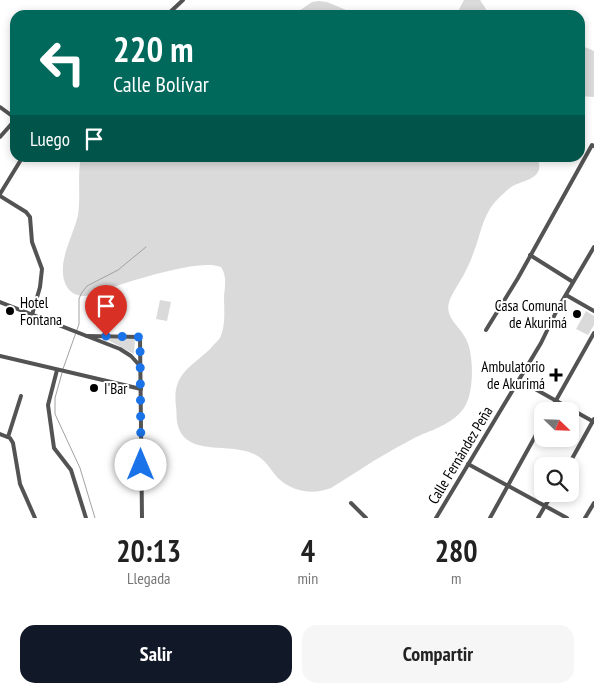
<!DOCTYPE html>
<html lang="es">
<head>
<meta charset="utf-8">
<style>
	:root { --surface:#fff; --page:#f6f6f6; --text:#222; --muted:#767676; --accent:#111827 }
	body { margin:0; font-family:"PT Sans Narrow",sans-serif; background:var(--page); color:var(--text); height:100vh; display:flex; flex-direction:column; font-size:19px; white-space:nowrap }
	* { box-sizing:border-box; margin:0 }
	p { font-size:16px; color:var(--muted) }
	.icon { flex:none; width:28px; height:28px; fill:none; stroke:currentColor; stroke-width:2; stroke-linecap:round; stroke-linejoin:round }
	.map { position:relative; height:518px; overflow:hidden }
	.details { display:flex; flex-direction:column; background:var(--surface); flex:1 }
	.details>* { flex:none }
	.guide { position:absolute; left:10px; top:10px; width:575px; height:152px; border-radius:15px; box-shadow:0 2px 8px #0003; background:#00695c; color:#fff; overflow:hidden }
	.needle { width:32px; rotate:113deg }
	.tools { position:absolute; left:534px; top:402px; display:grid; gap:10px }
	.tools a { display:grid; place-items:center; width:45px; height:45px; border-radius:10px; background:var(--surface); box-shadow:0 2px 8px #0003; font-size:25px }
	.pin { position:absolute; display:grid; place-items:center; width:42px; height:42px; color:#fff; margin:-51px -21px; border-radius:50% 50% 50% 0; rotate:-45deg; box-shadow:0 0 5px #0007 }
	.pin .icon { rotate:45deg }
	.me { position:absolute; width:55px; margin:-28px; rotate:0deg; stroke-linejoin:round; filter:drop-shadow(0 0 4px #0008) }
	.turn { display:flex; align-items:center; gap:18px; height:105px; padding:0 20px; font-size:22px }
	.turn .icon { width:65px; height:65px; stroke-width:2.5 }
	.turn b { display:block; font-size:35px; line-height:42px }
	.then { display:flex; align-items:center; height:48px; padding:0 20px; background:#0003; gap:10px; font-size:19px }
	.eta { display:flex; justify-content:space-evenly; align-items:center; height:85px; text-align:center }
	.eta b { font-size:30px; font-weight:600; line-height:35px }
	.button { display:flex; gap:10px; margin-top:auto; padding:10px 20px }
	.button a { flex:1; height:58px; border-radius:15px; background:var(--accent); color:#fff; font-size:20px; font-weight:600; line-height:58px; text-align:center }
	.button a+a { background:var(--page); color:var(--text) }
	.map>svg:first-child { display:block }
	.green { fill:#dadada }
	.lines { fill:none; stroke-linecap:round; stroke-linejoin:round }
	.stream { stroke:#a1a1a1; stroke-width:1 }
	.minor { stroke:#535353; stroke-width:4 }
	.route { stroke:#1a73e8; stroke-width:9; stroke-dasharray:0 16.2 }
	.poi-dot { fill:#000; stroke:#fff; stroke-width:2 }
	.labels { text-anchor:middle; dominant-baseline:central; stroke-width:4; stroke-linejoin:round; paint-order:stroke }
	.poi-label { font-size:15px; fill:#000; stroke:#fff; text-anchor:start }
	.street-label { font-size:15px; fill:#000; stroke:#fff }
</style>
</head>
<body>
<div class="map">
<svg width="594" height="518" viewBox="0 0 594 518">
	<rect width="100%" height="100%" fill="#fff"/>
	<g class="green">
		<polygon points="464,0 480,0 486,9 486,15 456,15"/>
		<polygon points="319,1 327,2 358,15 293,15 312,2"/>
		<polygon points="580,45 594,51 594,97 580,96"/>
		<path d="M81,158H537C547,179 522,180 511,187C506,191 500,197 495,202C482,217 480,237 473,254C468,269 460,281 452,295C440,317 460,324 467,341C474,357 474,394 464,408C454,422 438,428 423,434C411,439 400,446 389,452C369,463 351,476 331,488C313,495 292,492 278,478C273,473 269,466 264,461C241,437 188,461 178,426C176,420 177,413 176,407C172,374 189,369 210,349C213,345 217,342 220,338C226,325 224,310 224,296C225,287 227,275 221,267C201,258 132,281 109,288C101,291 93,296 84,296C71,296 64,286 63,274C61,255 74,233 78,215C81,196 77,176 81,158Z"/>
		<polygon points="160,300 171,302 167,321 156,319"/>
		<polygon points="586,311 594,316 594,325 588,335 576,329"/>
		<polygon points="106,339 135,339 134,354"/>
	</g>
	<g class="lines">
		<g class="stream">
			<polyline points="63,369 79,324 79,299 81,294 87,286 118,270 146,247"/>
			<polyline points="62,373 55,398 55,414 80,468 95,518"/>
		</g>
		<g class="minor">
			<polyline points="167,15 183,0"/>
			<polyline points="0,107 15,118"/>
			<polyline points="0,137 15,120"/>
			<polyline points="0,194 22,158"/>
			<polyline points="0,196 26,212 30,217 32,242 42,269 40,287 32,315"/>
			<polyline points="530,255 573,282"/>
			<polyline points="566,295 594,311"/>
			<polyline points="0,302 120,349 131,356 141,367"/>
			<polyline points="486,330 518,278 592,145 594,146"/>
			<polyline points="87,336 140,337 142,518"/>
			<polyline points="0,356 141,389"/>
			<polyline points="57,370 48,405 54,448 71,470 86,518"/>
			<polyline points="519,380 594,422"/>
			<polyline points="550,411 594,333"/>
			<polyline points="0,434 10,438 13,443 20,484 35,518"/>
			<polyline points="8,437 21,396"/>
			<polyline points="468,464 567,518"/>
			<polyline points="568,466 594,419"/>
			<polyline points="351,503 366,518"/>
			<polyline points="436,518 541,343 558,308 594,247"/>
			<polyline points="490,518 542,424"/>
			<polyline points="538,518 552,494"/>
			<polyline points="585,518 594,503"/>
		</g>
	</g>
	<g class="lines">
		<polyline class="route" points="106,336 140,337 141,465"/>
	</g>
	<g class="poi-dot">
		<circle cx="10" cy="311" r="5"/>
		<circle cx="577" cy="314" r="5"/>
		<path d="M553.5 367.5h5v5h5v5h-5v5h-5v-5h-5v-5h5z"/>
		<circle cx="94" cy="388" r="5"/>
	</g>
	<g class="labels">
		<g class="poi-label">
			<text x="20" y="302">Hotel<tspan x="20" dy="17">Fontana</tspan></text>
			<text x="567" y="305" text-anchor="end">Casa Comunal<tspan x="567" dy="17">de Akurimá</tspan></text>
			<text x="545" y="366" text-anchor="end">Ambulatorio<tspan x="545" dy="17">de Akurimá</tspan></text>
			<text x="104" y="388">I'Bar</text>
		</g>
		<g class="street-label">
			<text transform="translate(460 455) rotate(-59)">Calle Fernández Peña</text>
		</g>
	</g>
</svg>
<div class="tools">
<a><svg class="needle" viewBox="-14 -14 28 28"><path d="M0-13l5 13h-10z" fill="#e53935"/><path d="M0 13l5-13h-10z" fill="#767676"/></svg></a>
<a><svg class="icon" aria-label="search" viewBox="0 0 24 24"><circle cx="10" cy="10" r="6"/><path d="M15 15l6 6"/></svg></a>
</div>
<div class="pin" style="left:106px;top:336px;background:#d93025"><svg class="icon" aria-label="arrive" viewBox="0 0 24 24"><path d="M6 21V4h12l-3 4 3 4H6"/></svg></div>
<svg class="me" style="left:141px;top:465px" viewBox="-20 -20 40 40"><circle r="19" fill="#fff"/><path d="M0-13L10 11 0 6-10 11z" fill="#1a73e8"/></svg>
<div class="guide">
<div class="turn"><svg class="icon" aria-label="left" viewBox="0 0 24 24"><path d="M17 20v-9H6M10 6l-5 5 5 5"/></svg><div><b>220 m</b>Calle Bolívar</div></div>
<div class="then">Luego<svg class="icon" aria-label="arrive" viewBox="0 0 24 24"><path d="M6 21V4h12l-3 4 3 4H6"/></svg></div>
</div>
</div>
<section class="details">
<div class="eta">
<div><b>20:13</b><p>Llegada</p></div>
<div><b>4</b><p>min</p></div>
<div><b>280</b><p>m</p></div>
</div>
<div class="button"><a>Salir</a><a>Compartir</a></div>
</section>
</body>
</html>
